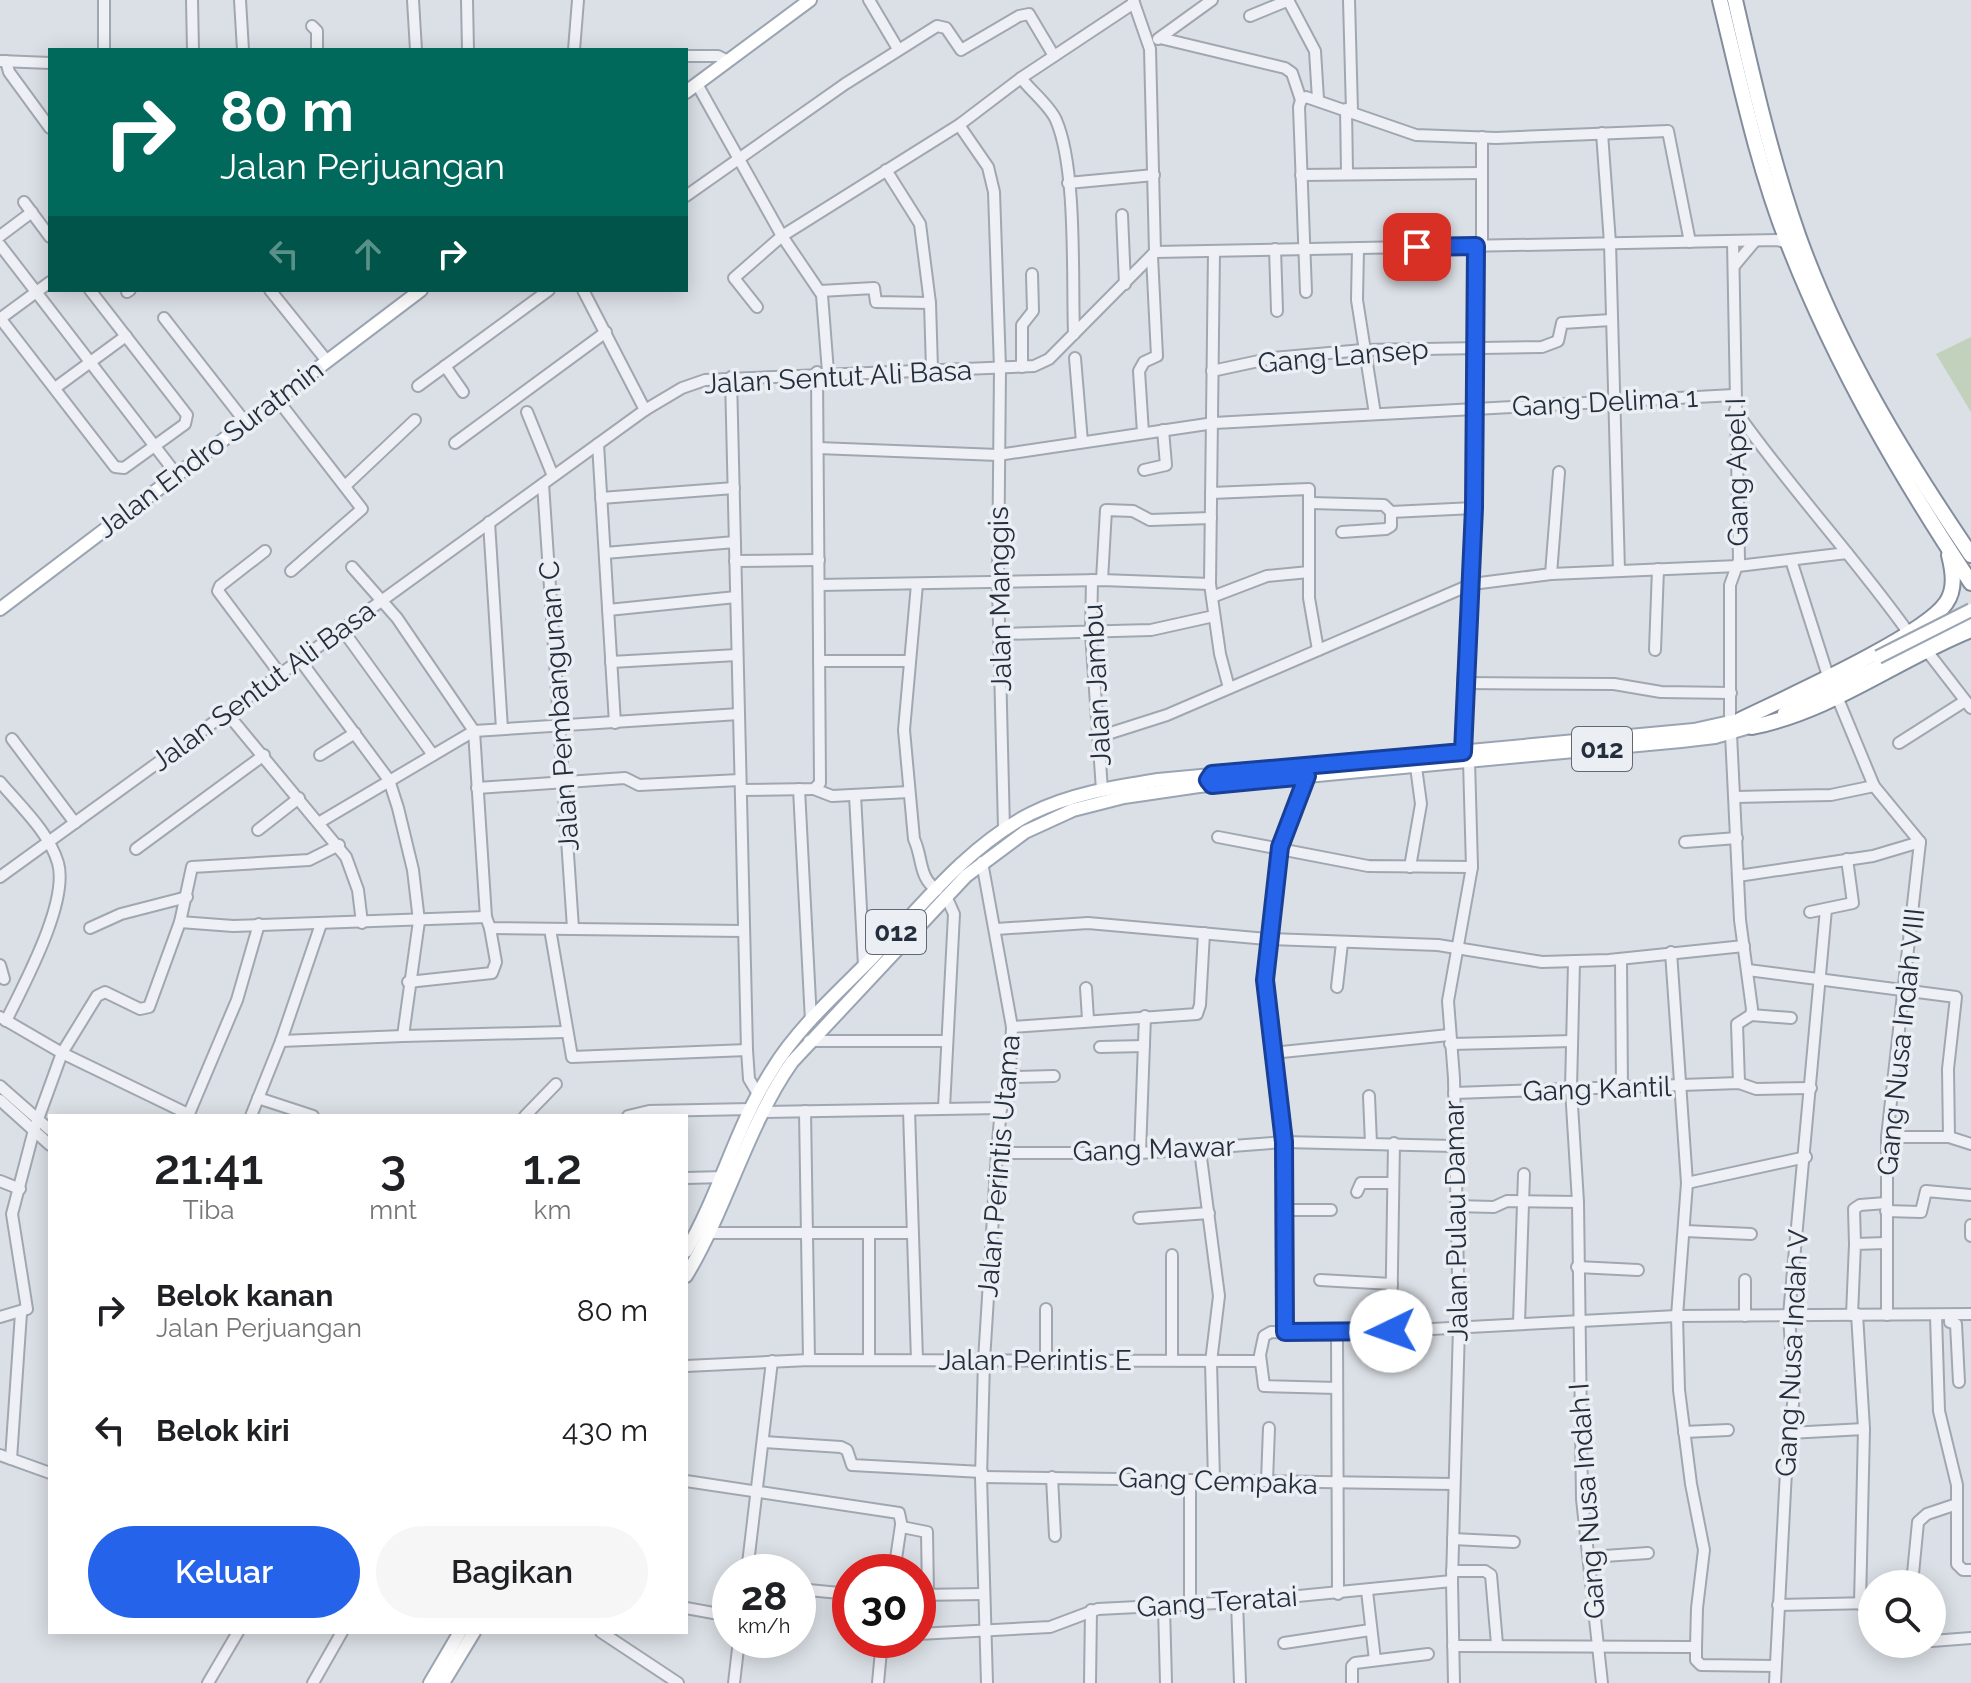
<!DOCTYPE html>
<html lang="id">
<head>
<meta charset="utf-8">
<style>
	:root { --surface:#fff; --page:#f6f6f6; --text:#202124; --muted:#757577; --accent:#2563eb }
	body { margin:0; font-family:Raleway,sans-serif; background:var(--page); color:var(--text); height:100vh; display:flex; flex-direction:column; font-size:30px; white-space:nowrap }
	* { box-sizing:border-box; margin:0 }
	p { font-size:26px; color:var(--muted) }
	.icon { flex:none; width:44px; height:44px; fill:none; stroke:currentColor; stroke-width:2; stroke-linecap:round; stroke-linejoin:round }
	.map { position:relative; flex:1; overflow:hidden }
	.details { position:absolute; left:48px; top:1114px; width:640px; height:520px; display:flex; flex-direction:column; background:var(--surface); border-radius:0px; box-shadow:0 4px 20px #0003 }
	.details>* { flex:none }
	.banner { position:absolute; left:48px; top:48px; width:640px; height:244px; border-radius:0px; box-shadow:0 4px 20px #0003; background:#00695c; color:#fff; overflow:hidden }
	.tools { position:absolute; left:1858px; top:1570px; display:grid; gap:16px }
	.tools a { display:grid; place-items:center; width:88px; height:88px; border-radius:50%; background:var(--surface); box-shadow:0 4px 20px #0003; font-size:40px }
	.speed { position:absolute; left:712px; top:1554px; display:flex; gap:16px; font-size:40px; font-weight:700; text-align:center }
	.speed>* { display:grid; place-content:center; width:104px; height:104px; border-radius:50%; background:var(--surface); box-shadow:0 4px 20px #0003; line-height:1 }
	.speed small { font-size:20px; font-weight:400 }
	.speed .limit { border:12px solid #d22; background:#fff; color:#111 }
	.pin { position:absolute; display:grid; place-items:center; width:68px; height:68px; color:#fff; margin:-34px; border-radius:16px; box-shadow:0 4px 12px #0006 }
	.me { position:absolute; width:88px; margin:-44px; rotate:267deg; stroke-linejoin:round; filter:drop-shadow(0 0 6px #0008) }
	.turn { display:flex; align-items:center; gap:28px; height:168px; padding:0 40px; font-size:36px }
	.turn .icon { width:104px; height:104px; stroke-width:2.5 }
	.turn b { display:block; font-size:56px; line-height:68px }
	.lanes { display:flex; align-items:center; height:76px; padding:0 40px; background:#0003; justify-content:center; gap:40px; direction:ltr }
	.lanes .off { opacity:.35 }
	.eta { display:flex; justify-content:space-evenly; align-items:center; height:136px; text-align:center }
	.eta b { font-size:48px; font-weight:600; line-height:56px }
	.button { display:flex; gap:16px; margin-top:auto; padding:16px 40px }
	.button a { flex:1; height:92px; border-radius:48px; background:var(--accent); color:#fff; font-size:32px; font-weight:600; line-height:92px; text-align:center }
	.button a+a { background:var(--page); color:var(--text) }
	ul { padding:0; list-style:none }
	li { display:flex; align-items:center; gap:24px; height:120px; padding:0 40px }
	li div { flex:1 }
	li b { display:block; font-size:30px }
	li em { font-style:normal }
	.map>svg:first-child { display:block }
	.green { fill:#c1d1bc }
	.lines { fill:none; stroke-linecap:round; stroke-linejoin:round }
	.minor-casing { stroke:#a1a7b0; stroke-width:14 }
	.major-casing { stroke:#9ba4b2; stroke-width:16 }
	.highway-casing { stroke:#838d9d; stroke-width:18 }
	.minor { stroke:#eef0f5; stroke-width:10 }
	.major { stroke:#fff; stroke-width:12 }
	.highway { stroke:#fff; stroke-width:14 }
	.major-bridge-casing { stroke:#9ba4b2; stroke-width:16; stroke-linecap:butt }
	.major-bridge { stroke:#fff; stroke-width:12 }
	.route-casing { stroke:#184099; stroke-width:20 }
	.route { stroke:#2563eb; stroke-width:14 }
	.labels { text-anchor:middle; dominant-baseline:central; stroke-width:7; stroke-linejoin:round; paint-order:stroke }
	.shield { fill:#ebeff4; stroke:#606874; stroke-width:2 }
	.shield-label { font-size:26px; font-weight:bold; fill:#252e3d }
	.street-label { font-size:28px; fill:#252e3d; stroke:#ebeff4 }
</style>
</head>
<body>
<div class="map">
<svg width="1971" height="1683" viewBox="0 0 1971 1683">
	<rect width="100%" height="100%" fill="#dbe0e6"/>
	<polygon class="green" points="1971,337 1971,412 1936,354"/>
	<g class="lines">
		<defs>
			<g id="minor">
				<polyline points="104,0 104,50"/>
				<polyline points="192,0 193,50"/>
				<polyline points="240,0 243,50"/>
				<polyline points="413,0 416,50"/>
				<polyline points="467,0 468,50"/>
				<polyline points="869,0 898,49"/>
				<polyline points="1133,0 1150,49 1155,252"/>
				<polyline points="1288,0 1315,51 1318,99"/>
				<polyline points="1349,0 1352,111"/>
				<polyline points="1250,16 1289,0"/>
				<polyline points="312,26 317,31 317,50"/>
				<polyline points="1160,38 1285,68 1292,73 1301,100"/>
				<polyline points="1158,39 1212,0"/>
				<polyline points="574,50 578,0"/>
				<polyline points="686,56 718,56 728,61"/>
				<polyline points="0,61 50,63"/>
				<polyline points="6,61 9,72 50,128"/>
				<path d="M1021,78C1031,91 1050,106 1056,120C1077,168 1072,278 1074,334"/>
				<polyline points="697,84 782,236 822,295 828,372"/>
				<polyline points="1346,109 1347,172"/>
				<polyline points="959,125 988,167 994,192 1000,368 998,584 1004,829"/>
				<polyline points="1602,133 1610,243 1619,571"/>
				<polyline points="886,170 920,224 930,303 932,369"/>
				<polyline points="1301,175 1482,173"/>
				<polyline points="1068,183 1154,175"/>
				<polyline points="686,196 845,84 937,26 946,28 961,50 1019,16 1029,14 1054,56"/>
				<polyline points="24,202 50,237"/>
				<polyline points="1122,215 1125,284"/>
				<polyline points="0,236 32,212"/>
				<polyline points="0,245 177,475"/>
				<polyline points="1482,246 1482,137"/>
				<polyline points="1358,248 1357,300 1375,414"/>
				<polyline points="1275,249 1277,311"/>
				<polyline points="1214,251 1210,584 1220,654 1229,688"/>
				<polyline points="1734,266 1755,241"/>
				<polyline points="270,290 327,361"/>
				<polyline points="583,290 645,410"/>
				<polyline points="820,291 874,288 876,302 930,303"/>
				<polyline points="127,292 130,290"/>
				<polyline points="1306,292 1299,107 1301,100 1306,97 1416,135 1496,138 1668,131 1690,242"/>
				<polyline points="757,307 734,278 782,236 959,125 1021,78 1134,3"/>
				<polyline points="0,318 115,467 124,468 185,424 187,415 90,290"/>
				<polyline points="1,318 50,282"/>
				<polyline points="164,318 246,423"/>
				<polyline points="1075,358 1082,442"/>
				<polyline points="445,366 463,392"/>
				<polyline points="1022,367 1022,325 1033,311 1032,274"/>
				<polyline points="1212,371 1273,358 1363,350 1542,347 1558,341 1562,323 1611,320"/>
				<polyline points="731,377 747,1050 749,1079 758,1094"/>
				<polyline points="418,386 549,290"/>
				<polyline points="55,388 126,336"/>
				<polyline points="277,399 362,509 291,571"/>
				<path d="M1735,410C1789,487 1853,555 1908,632"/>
				<polyline points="527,412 553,476"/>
				<polyline points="1143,433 1139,371 1144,362 1157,356 1152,256"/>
				<polyline points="455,443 606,332"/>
				<polyline points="598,444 615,723"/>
				<polyline points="818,448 998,455 1214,423 1734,395"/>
				<polyline points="1144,470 1166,465 1163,430"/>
				<polyline points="543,484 573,928"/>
				<polyline points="345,486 415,420"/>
				<polyline points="1211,493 1309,489 1309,598 1318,650"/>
				<polyline points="601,498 734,488"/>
				<polyline points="1311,503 1384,505 1391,512 1391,526 1386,529 1342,532"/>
				<polyline points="1391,512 1474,508"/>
				<polyline points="489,522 502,729"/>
				<polyline points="265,551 220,586 218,591 280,674"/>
				<polyline points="605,553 735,542"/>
				<polyline points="1791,560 1828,676"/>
				<polyline points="735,561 819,560"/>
				<polyline points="352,567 397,618 474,731 486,917"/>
				<polyline points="1551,574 1559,472"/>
				<polyline points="1092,580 1091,633 1102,790"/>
				<polyline points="1102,580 1106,510 1133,511 1150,520 1211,518"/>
				<path d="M917,584L904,730L914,839C923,858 918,877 937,890"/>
				<polyline points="819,585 1102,580 1210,584"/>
				<polyline points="1212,597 1267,576 1309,572"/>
				<polyline points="608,610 736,597"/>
				<polyline points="342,629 433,755"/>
				<polyline points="1002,634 1151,630 1214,616"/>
				<polyline points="1655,650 1658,569"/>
				<polyline points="1927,651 1971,708"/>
				<polyline points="300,660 389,780 398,808 413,870 419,921 403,1036 565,1032"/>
				<polyline points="819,661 908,661"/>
				<polyline points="611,662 737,655"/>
				<polyline points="1463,683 1614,684 1661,692 1731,693"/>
				<polyline points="1838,699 1874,786 1920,842"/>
				<polyline points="226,712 346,857 358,890 362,923"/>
				<polyline points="1730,723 1730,585 1739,560 1733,241"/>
				<polyline points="1731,734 1740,920 1752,1009 1751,1015 1737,1024 1739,1083"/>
				<polyline points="1098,737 1167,715 1472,584 1551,574 1738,566 1847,553"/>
				<polyline points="12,739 75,823"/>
				<polyline points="1899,743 1965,701"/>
				<polyline points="1463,752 1463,683 1472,584 1476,246"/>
				<polyline points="320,755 355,733"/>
				<path d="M0,782C20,806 49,832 58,863C69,902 24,984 6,1021"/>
				<polyline points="477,788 625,778 639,785 740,780"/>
				<polyline points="799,789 811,1021"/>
				<polyline points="814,789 832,796 909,792"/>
				<polyline points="741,790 814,789 820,783 817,372"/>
				<polyline points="855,795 864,966"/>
				<polyline points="1736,797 1831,795 1874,786"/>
				<polyline points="320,822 474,731 739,714"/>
				<polyline points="258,830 299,798"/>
				<polyline points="1218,837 1368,866 1472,867"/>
				<polyline points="1685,842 1737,838"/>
				<polyline points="136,849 264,755"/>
				<polyline points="982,862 1012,1027 1009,1097 1001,1108 997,1153 984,1361 981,1477 987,1683"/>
				<polyline points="1410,867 1421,804 1416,767"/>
				<polyline points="1738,876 1873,856 1920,842"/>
				<polyline points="0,877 645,410 682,388 705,380 1034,366 1049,359 1155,252 1777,240 1788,243"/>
				<polyline points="1810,912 1853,903 1847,859"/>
				<polyline points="180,922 233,926 486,917 490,928 744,931"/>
				<polyline points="90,928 121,914 187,897"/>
				<polyline points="550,929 572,1057 747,1050"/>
				<polyline points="996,929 1088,923 1267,939 1438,945 1542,962 1609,960 1744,946"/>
				<polyline points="1671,952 1687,1183 1677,1316 1679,1390 1691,1484 1704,1550 1697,1608 1696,1647"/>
				<polyline points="1621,959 1622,1089"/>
				<polyline points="1574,962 1571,1089 1578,1202 1582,1499 1602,1683"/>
				<polyline points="0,965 4,979"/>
				<polyline points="1748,970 1956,997 1948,1069 1949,1137"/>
				<polyline points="408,982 492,973 496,962 490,928"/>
				<polyline points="1337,987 1342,943"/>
				<polyline points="1086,988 1088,1019"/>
				<polyline points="1751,1015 1791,1018"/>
				<polyline points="0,1017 62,1053 188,1114"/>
				<polyline points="1012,1027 1197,1014 1200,1005 1204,933"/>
				<polyline points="281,1041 403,1036"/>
				<polyline points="809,1041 946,1041"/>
				<polyline points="1450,1044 1572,1041"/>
				<polyline points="1100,1047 1144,1046"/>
				<polyline points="1272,1053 1449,1035"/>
				<polyline points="1011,1077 1054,1076"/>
				<polyline points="0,1086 50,1130"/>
				<polyline points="1454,1093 1739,1083 1756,1089 1811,1088"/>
				<polyline points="1369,1096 1371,1144"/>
				<polyline points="258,1098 313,1116"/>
				<polyline points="0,1100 50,1145"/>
				<polyline points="944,1108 954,914 946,896"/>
				<polyline points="909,1110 917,1360"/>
				<polyline points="805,1111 809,1360"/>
				<polyline points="764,1112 1001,1108"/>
				<polyline points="188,1116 237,1000 259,924"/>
				<polyline points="251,1116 281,1041 321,924"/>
				<polyline points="525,1116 556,1084"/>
				<polyline points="628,1116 649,1111 751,1109"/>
				<polyline points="1887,1137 1949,1137 1971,1144"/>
				<polyline points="1200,1150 1219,1296 1211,1362 1214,1480"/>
				<polyline points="997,1153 1140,1153 1284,1142 1454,1146"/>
				<polyline points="1140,1153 1145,1016"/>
				<polyline points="686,1178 724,1177"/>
				<polyline points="0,1181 20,1189"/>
				<polyline points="1687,1183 1806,1157"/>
				<polyline points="1357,1192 1361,1183 1393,1183"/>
				<polyline points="1455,1206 1494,1207 1507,1201 1578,1202"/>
				<polyline points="1285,1210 1331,1210"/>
				<polyline points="1886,1211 1921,1212 1926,1191 1971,1195"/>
				<polyline points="1139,1218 1209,1213"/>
				<polyline points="1971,1225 1971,1236"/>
				<polyline points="1685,1231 1751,1234"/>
				<polyline points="711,1233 912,1233"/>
				<polyline points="869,1234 869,1360"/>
				<polyline points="1855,1244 1854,1209 1860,1205 1886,1203"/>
				<polyline points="1172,1255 1172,1360"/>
				<polyline points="1577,1267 1638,1270"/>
				<polyline points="1320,1280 1392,1284"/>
				<polyline points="1857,1314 1864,1429 1860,1604"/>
				<polyline points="1852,1315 1855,1244 1886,1243"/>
				<polyline points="1887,1315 1887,1137 1920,842"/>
				<polyline points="1950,1315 1950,1322 1956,1324 1959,1382"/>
				<polyline points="1745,1316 1745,1280"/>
				<polyline points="1936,1316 1939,1411 1957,1485 1957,1564 1963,1570 1971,1570"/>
				<polyline points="0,1317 27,1309 12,1214 34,1130 62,1053 97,996 105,992 140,1009 149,1007 180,922 192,867 309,860 339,845"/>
				<polyline points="1519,1323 1524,1174"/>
				<polyline points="1391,1331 1394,1143"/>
				<polyline points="1285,1332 1284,1142 1265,980 1280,847 1307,776"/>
				<polyline points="1337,1334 1338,1594"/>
				<polyline points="1046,1361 1046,1309"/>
				<polyline points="686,1366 809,1360 1260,1361"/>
				<polyline points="1337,1388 1264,1386 1260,1355 1264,1336 1271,1332 1337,1334 1677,1316 1971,1314"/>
				<polyline points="1684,1432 1728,1430"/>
				<polyline points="1789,1433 1864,1429"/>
				<polyline points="764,1442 841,1447 847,1450 852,1465 982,1472"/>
				<polyline points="0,1455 50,1473"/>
				<polyline points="11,1459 21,1313"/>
				<polyline points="981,1477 1454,1484"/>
				<polyline points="1052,1477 1055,1536"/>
				<polyline points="1190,1480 1190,1604"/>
				<polyline points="686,1481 899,1513 902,1527 927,1532 928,1595"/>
				<polyline points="1267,1481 1269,1428"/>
				<polyline points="1453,1539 1514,1542"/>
				<polyline points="1590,1557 1648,1553"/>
				<polyline points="1452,1571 1485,1571 1491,1575 1497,1644"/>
				<polyline points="747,1572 772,1361"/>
				<polyline points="894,1572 901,1525"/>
				<polyline points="1912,1584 1918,1522 1927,1514 1957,1504"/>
				<polyline points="798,1589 850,1594"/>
				<polyline points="1367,1591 1375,1660"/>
				<polyline points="918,1595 984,1594"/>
				<polyline points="1237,1602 1240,1683"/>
				<polyline points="1778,1605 1872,1603"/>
				<polyline points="1164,1607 1166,1683"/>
				<polyline points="686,1608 730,1616"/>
				<polyline points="601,1632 678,1683"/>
				<polyline points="918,1634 1050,1627 1098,1609 1237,1602 1452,1581"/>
				<polyline points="1932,1641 1971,1638"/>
				<polyline points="1284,1643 1370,1630"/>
				<polyline points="1883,1644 1896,1644"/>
				<polyline points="1453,1646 1691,1647 1696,1647 1696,1660 1701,1665 1775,1666"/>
				<polyline points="208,1683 238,1632"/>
				<polyline points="313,1683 342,1632"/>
				<polyline points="734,1683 739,1640"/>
				<polyline points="878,1683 882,1640"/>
				<polyline points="1090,1683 1091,1610"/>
				<polyline points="1352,1683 1352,1666 1355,1663 1428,1654"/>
				<polyline points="1454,1683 1452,1581 1459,1327 1454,1078 1448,1001 1472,867 1469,761"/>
				<polyline points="1775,1683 1787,1452 1794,1396 1789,1315 1826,909"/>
			</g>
			<g id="major">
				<polyline points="686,92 810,0"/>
				<polyline points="0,609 421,290"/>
				<polyline points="1784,713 1971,620"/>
				<path d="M686,1251C720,1193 736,1126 772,1070C797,1029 835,995 869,961C918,910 966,847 1030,814C1070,794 1114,787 1158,780L1694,730L1748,718"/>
				<path d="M686,1276C727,1208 747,1126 792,1062L966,876L1025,832L1073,810L1124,797L1199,786L1681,741L1715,737L1760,724"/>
				<polyline points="430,1683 460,1632"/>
				<polyline points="443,1683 474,1632"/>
			</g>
			<g id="highway">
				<path d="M1720,0C1740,82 1758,168 1789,246C1836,366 1900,476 1971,583"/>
				<path d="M1735,0C1753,79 1771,158 1798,235C1839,350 1903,455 1971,555"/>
				<path d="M1740,720C1783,699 1924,636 1946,603C1956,589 1953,571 1949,555"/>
				<path d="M1752,727C1832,711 1896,660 1971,630"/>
			</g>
		</defs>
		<use href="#minor" class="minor-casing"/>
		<use href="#major" class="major-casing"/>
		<use href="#highway" class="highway-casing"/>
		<use href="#minor" class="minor"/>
		<use href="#major" class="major"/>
		<use href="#highway" class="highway"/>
		<defs>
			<polyline id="major-bridge" points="1878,657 1971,610"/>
		</defs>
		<use href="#major-bridge" class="major-bridge-casing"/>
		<use href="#major-bridge" class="major-bridge"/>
	</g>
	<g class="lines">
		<defs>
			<polyline id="route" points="1391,1331 1285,1332 1284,1142 1265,980 1280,847 1307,776 1212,785 1208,780 1212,774 1463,752 1474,508 1476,246 1417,247"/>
		</defs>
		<use href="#route" class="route-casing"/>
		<use href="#route" class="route"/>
	</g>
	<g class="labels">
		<g class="shield">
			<rect x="1572" y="727" width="60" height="44" rx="6"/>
			<rect x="866" y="910" width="60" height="44" rx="6"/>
		</g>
		<g class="shield-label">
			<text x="1602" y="749">012</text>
			<text x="896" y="932">012</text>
		</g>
		<g class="street-label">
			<text transform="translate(1343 356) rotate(-5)">Gang Lansep</text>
			<text transform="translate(838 377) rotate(-3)">Jalan Sentut Ali Basa</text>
			<text transform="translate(1605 402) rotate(-3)">Gang Delima 1</text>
			<text transform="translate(210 449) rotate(-37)">Jalan Endro Suratmin</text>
			<text transform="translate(1737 472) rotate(-91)">Gang Apel I</text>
			<text transform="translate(1000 599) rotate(-91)">Jalan Manggis</text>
			<text transform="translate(1097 685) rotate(-93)">Jalan Jambu</text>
			<text transform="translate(263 686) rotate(-36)">Jalan Sentut Ali Basa</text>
			<text transform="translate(559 706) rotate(-94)">Jalan Pembangunan C</text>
			<text transform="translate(1901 1042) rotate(-84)">Gang Nusa Indah VIII</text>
			<text transform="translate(1597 1089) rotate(-2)">Gang Kantil</text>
			<text transform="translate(1154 1149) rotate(-2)">Gang Mawar</text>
			<text transform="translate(999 1166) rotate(-85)">Jalan Perintis Utama</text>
			<text transform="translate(1456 1221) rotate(-91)">Jalan Pulau Damar</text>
			<text transform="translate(1792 1353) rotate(-87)">Gang Nusa Indah V</text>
			<text x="1035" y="1360">Jalan Perintis E</text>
			<text transform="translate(1218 1481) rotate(2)">Gang Cempaka</text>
			<text transform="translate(1587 1501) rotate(-94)">Gang Nusa Indah I</text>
			<text transform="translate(1217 1602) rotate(-4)">Gang Teratai</text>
		</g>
	</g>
</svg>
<div class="tools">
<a><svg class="icon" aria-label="search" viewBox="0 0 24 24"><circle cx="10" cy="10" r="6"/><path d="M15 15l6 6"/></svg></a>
</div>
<div class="speed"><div>28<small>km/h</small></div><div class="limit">30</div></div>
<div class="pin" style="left:1417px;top:247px;background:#d93025"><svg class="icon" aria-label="arrive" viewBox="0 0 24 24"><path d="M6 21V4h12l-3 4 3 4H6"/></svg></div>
<svg class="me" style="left:1391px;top:1331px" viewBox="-20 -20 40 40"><circle r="19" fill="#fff"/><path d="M0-13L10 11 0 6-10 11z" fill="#2563eb"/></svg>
<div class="banner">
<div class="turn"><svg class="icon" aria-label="right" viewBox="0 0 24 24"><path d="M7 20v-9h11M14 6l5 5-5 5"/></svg><div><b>80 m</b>Jalan Perjuangan</div></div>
<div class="lanes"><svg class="icon off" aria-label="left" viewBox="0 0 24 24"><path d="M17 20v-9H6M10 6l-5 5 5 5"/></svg><svg class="icon off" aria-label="ahead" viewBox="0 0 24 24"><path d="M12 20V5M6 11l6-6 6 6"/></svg><svg class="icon" aria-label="right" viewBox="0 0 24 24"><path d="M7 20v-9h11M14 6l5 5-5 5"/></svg></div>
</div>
<section class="details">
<div class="eta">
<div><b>21:41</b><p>Tiba</p></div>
<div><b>3</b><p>mnt</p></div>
<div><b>1.2</b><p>km</p></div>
</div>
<ul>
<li><svg class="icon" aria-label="right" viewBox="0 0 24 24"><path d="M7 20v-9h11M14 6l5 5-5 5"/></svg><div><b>Belok kanan</b><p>Jalan Perjuangan</p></div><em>80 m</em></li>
<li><svg class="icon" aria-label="left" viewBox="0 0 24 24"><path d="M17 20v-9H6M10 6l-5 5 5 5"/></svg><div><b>Belok kiri</b></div><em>430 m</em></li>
</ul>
<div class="button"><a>Keluar</a><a>Bagikan</a></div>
</section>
</div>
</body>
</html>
